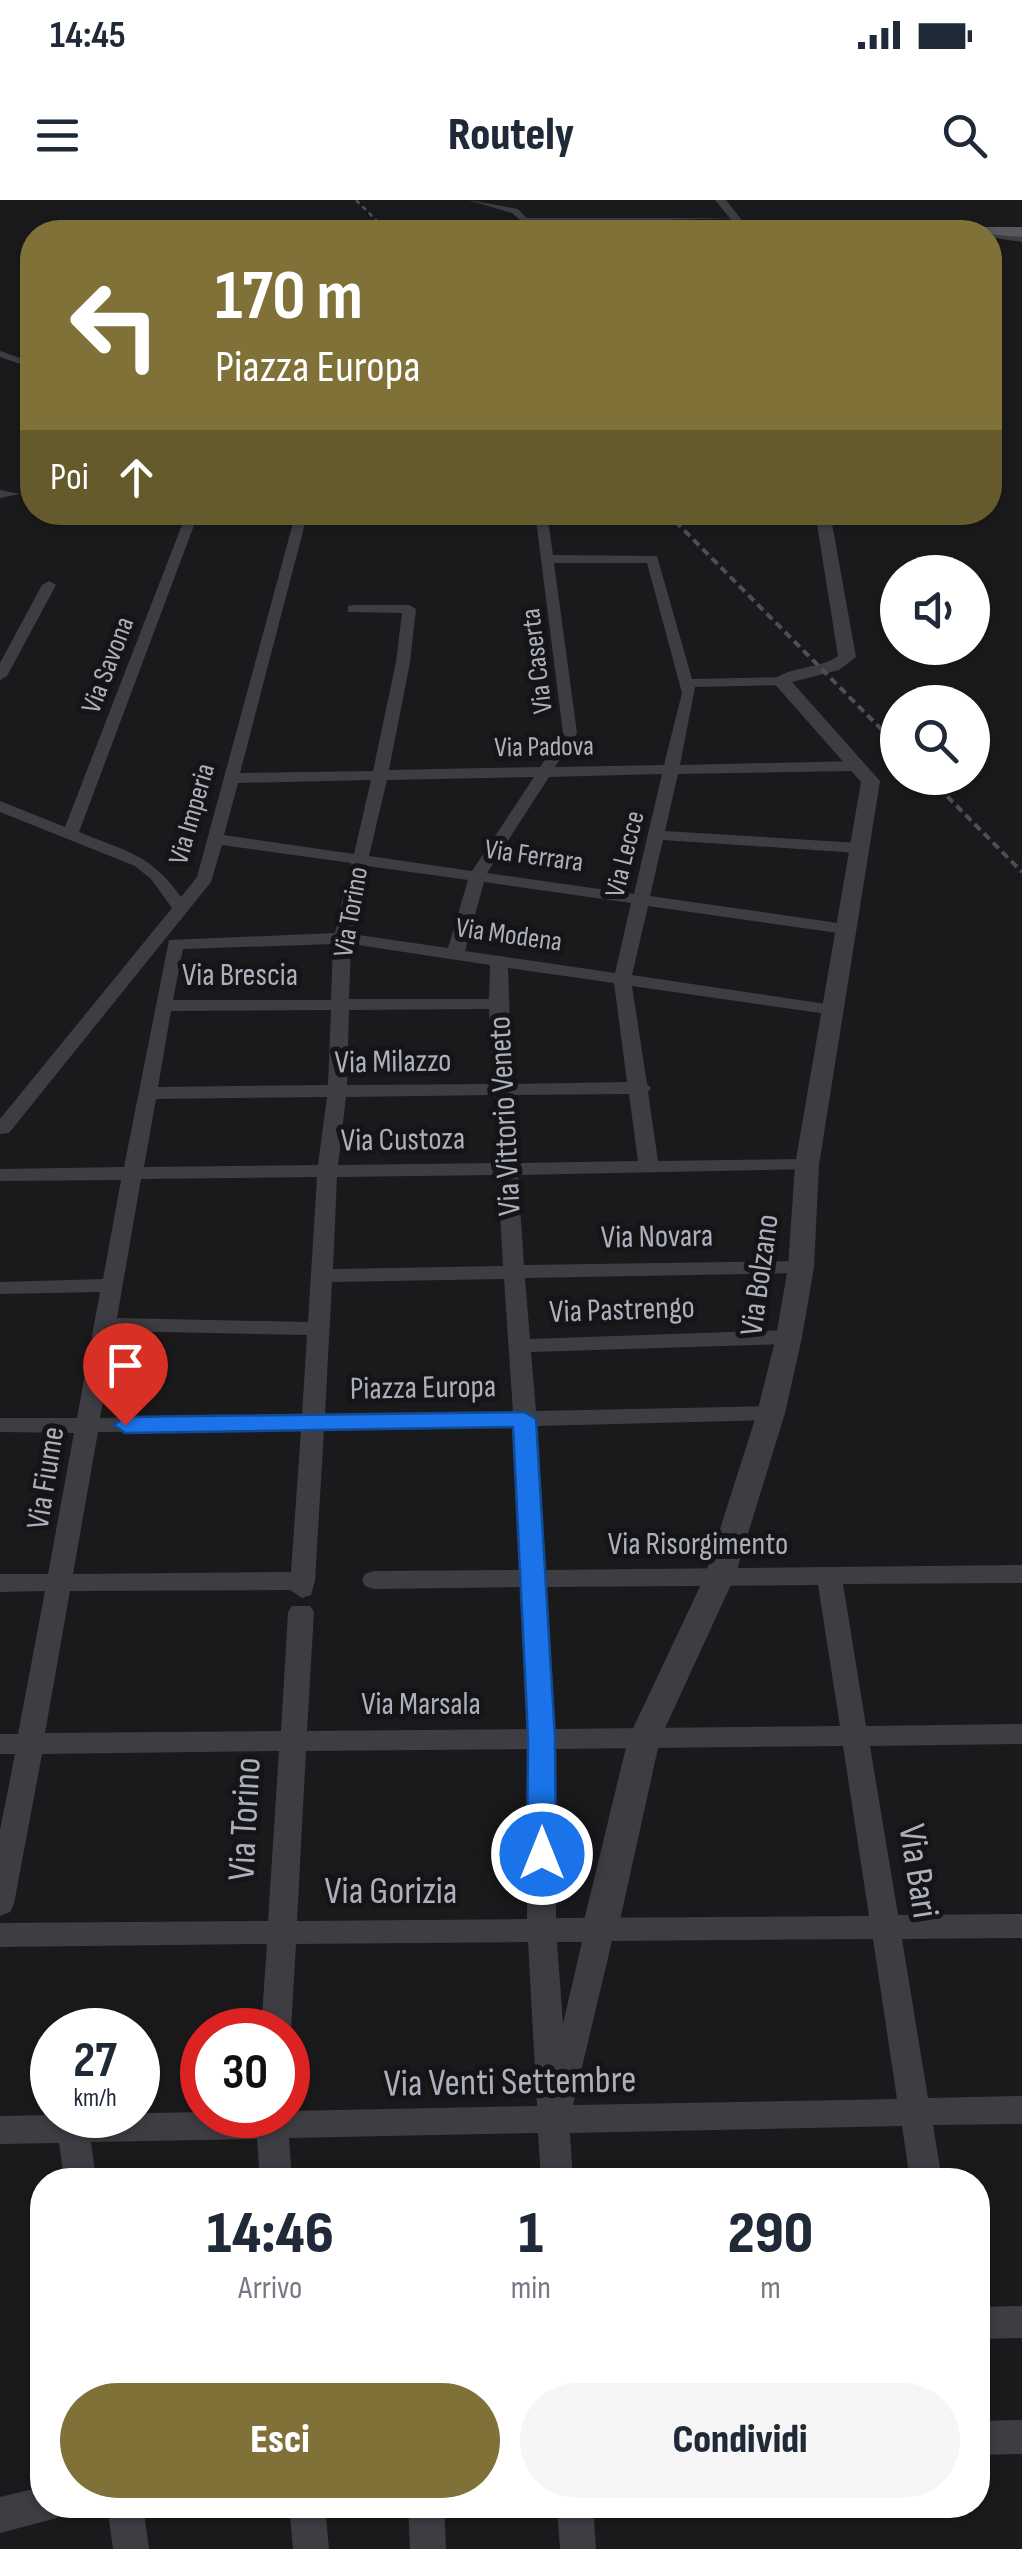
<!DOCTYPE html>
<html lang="it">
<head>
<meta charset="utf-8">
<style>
	:root { --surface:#fff; --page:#f6f6f7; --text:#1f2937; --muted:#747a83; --accent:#7f7138 }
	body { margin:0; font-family:"Sofia Sans Condensed",sans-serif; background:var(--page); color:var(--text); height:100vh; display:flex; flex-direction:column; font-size:38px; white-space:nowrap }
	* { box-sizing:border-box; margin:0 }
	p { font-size:32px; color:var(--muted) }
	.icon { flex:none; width:55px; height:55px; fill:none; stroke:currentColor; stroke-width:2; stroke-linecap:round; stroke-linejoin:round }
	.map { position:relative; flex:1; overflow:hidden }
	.panel { position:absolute; left:30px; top:1968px; width:960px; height:350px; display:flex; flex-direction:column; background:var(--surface); border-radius:40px; box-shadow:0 2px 8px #0004 }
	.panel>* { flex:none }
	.top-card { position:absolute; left:20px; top:20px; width:982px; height:305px; border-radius:40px; box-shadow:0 2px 8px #0004; background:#7f7138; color:#fff; overflow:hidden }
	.tools { position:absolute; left:880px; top:355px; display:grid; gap:20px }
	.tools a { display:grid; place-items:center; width:110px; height:110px; border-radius:50%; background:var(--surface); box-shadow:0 2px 8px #0004; font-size:50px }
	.speed { position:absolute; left:30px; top:1808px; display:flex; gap:20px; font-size:50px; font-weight:700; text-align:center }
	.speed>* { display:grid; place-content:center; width:130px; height:130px; border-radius:50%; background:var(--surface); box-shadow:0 2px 8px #0004; line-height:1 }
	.speed small { font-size:25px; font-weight:400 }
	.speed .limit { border:15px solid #d22; background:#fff; color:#111 }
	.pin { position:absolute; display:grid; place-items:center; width:85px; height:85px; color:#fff; margin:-102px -42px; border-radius:50% 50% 50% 0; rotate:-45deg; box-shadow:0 0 10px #0007 }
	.pin .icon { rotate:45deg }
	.me { position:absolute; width:110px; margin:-55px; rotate:0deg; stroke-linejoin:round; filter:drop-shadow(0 0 8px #0008) }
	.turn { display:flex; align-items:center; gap:35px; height:210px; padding:0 30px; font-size:45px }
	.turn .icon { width:130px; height:130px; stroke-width:2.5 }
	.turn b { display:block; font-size:70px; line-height:85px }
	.then { display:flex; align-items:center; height:95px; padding:0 30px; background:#0003; gap:20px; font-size:38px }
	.eta { display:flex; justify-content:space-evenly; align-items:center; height:170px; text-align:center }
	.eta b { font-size:60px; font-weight:800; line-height:70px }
	.action { display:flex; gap:20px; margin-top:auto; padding:20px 30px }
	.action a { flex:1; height:115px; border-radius:60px; background:var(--accent); color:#fff; font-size:40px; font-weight:800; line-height:115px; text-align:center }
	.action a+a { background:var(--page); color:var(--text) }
	.status { display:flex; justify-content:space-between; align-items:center; height:70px; padding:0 50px; background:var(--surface); direction:ltr }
	.status svg { height:28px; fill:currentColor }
	header { display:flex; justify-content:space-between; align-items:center; height:130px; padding:0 30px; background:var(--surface); font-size:45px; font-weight:800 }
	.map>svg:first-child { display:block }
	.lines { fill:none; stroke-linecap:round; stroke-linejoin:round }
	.minor { fill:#3d3d43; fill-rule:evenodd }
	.tertiary { fill:#3d3d43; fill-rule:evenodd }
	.primary { fill:#565860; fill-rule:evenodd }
	.rail-far1 { stroke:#4d4f56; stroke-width:2.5; stroke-dasharray:5 4; stroke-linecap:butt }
	.rail { stroke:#4d4f56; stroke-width:4; stroke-dasharray:8 5; stroke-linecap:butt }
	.route { fill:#1a73e8; stroke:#114b97; stroke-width:2.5 }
	.labels { text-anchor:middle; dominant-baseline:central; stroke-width:10; stroke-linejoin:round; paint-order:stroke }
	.far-street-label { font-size:28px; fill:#acafbc; stroke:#151517 }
	.street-label { font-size:32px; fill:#acafbc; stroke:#151517 }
	.near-street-label { font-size:38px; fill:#acafbc; stroke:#151517 }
</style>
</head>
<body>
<div class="status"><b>14:45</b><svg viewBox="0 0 49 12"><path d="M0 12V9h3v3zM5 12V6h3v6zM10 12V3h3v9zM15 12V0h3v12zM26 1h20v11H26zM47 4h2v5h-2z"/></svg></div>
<header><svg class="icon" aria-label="menu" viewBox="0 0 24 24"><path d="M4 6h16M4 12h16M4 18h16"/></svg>Routely<svg class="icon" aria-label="search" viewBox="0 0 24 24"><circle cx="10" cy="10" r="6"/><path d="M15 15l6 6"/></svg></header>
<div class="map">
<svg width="1022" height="2349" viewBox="0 0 1022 2349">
	<rect width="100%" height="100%" fill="#1a1a1c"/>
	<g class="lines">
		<g class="minor">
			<polygon points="468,0 518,9 527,18 738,18 525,24 512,13"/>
			<polygon points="889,24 987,32 740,29 744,26"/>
			<polygon points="990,31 1022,36 1022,42 990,37 987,32"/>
			<polygon points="0,151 32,162 32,168 0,157"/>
			<polygon points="0,290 20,294 0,298"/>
			<path d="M187,312H199L79,632C125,651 151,654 181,697L197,677L296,312H308L240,573L373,571L396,462L402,413L348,412V406L353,405H409L416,409L410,462L389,570L540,567L563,533L535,312H547L553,355L657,356L692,479L781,477L788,481L781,485L695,487L680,565L857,561L865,566L857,571L678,574L665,631L859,643L867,648L859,653L663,640L650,696L845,724L854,729L845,734L648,706L632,775L840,806V814L834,815L632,786L647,884L651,888L648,892L658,961L807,959L814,961L817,965L814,969L518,975L524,1065L801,1061L812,1067L801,1073L525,1078L530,1139L789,1130L800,1137L789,1144L531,1152L536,1211L771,1206L782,1213L771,1220L537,1226L545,1370L1022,1365V1383L843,1384L866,1526L1022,1524V1544L870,1546L898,1715L1022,1714V1738L902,1739L928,1898L1022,1896V1924L933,1925L942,1980H910L902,1926L570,1933L573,1980H541L538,1933L289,1938L292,1980H260L257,1939L91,1942L96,1980H64L59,1943L0,1944V1916L202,1912L288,1915V1911L537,1906L528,1742L296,1744L291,1830L288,1837V1830H261L267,1744L0,1747V1723L268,1721L279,1551L42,1554L14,1704L10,1712L0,1716V1630L15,1554H0V1534H18L45,1391L0,1392V1374H48L74,1233L0,1232V1218H77L100,1092L0,1094V1082L103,1079L121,980L0,981V969L124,967L169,740L335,733L351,663L222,645L211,682L9,933L0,934V919L172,708L151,679L135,666L0,612V601L65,627ZM554,363H647L682,493L664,565L555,567L577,533ZM662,574L634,694L487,673L549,577ZM534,577L472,671L369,656L387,580ZM371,580L354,654L224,635L238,583ZM367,666L468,680L448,748L352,734ZM484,682L631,703L615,773L465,751ZM333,744L331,800H173L183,749ZM351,744L490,765L489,799H349ZM508,768L614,783L627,882L512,884ZM489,809L493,884L347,885L349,810ZM331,810L328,885L158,887L171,811ZM629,894L638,961L517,963L513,895ZM494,895L497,963L338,965L346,897ZM327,897L318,965L144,967L156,899ZM498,975L503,1066L333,1069L337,977ZM317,977L308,1122L117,1118L141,979ZM504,1079L513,1212L325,1215L332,1082ZM115,1131L307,1135L302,1215L100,1218ZM514,1227L520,1370L374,1371L365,1374L362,1380L365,1386L374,1389L521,1387L527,1529L307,1531L314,1412L310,1406H292L288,1412L281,1531L45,1533L70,1391L290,1390L302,1398L311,1395L315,1381L324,1230ZM301,1230L291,1372L73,1374L98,1232ZM818,1385L840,1526L554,1529L546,1387ZM843,1546L869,1716L556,1718L555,1549ZM528,1549L527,1719L297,1721L306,1551ZM873,1739L897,1899L573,1905L612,1741ZM557,1742H582L563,1824Z"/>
			<polygon points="49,381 56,385 7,476 0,480 0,463 42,385"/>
			<polygon points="1022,2106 1022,2138 978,2139 978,2107"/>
			<polygon points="1022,2220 1022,2254 978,2255 978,2221"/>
			<polygon points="42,2287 42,2305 62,2305 57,2318 0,2333 0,2297"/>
			<polygon points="107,2305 143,2305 149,2349 113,2349"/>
			<polygon points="289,2305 325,2305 329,2349 293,2349"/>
			<polygon points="408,2305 444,2305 446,2349 410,2349"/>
			<polygon points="557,2305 593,2305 596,2349 560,2349"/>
		</g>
		<g class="tertiary">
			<polygon points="715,0 726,0 751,32 741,32"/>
			<path d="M815,312H830L856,457L839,470L792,482L880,581L819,965L814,1067L802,1137L785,1213L735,1376L660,1539L618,1729L613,1739L600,1743L587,1739L582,1729L628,1539L705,1376L757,1213L776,1137L788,1067L795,965L861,582L772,481C791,465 818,470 838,456Z"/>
		</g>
		<polygon class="primary" points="962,27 1022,27 1022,37 961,32"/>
		<polyline class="rail-far1" points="356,0 388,32"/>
		<g class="rail">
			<polyline points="666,312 898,546"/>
			<polyline points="929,578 1022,672"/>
		</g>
	</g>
	<polygon class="route" points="524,1212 536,1219 555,1538 556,1654 552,1662 542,1665 531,1662 527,1654 528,1538 513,1227 125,1233 114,1225 125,1217"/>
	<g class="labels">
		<g class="far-street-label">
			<text transform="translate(537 461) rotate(-97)">Via Caserta</text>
			<text transform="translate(108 465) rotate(-69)">Via Savona</text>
			<text transform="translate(544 547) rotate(-1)">Via Padova</text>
			<text transform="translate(192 614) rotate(-74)">Via Imperia</text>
			<text transform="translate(625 654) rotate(-76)">Via Lecce</text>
			<text transform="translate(534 656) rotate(8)">Via Ferrara</text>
			<text transform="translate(351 712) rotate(-80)">Via Torino</text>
			<text transform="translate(509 735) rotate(8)">Via Modena</text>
		</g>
		<g class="street-label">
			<text x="240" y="775">Via Brescia</text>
			<text transform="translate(393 862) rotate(-1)">Via Milazzo</text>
			<text transform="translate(505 916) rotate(-93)">Via Vittorio Veneto</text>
			<text transform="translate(403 940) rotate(-1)">Via Custoza</text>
			<text transform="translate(657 1037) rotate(-1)">Via Novara</text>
			<text transform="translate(760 1075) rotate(-82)">Via Bolzano</text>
			<text transform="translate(622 1110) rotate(-2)">Via Pastrengo</text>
			<text transform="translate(423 1188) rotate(-1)">Piazza Europa</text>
			<text transform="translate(46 1278) rotate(-81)">Via Fiume</text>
			<text x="698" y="1344">Via Risorgimento</text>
			<text x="421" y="1504">Via Marsala</text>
		</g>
		<g class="near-street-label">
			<text transform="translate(245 1619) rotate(-87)">Via Torino</text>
			<text transform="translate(918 1671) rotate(81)">Via Bari</text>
			<text x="391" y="1691">Via Gorizia</text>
			<text transform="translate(510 1882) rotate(-1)">Via Venti Settembre</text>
		</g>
	</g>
</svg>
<div class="tools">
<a><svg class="icon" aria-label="sound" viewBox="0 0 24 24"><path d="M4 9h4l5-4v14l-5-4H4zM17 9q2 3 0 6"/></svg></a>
<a><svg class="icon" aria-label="search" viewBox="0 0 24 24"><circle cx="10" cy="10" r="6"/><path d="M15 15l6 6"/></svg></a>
</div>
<div class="speed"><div>27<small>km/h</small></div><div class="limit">30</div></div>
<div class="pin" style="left:125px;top:1225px;background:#d93025"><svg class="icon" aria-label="arrive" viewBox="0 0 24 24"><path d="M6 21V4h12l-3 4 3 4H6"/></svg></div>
<svg class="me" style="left:542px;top:1654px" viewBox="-20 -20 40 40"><circle r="17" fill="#1a73e8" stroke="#fff" stroke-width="3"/><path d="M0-11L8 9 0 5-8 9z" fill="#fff"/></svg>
<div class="top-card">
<div class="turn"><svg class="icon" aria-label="left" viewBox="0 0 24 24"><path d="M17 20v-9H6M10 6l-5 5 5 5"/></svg><div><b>170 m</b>Piazza Europa</div></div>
<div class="then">Poi<svg class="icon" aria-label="ahead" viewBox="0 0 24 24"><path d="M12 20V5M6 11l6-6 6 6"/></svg></div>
</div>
<section class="panel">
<div class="eta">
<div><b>14:46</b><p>Arrivo</p></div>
<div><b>1</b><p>min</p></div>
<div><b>290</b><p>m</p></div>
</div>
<div class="action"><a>Esci</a><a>Condividi</a></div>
</section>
</div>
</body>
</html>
